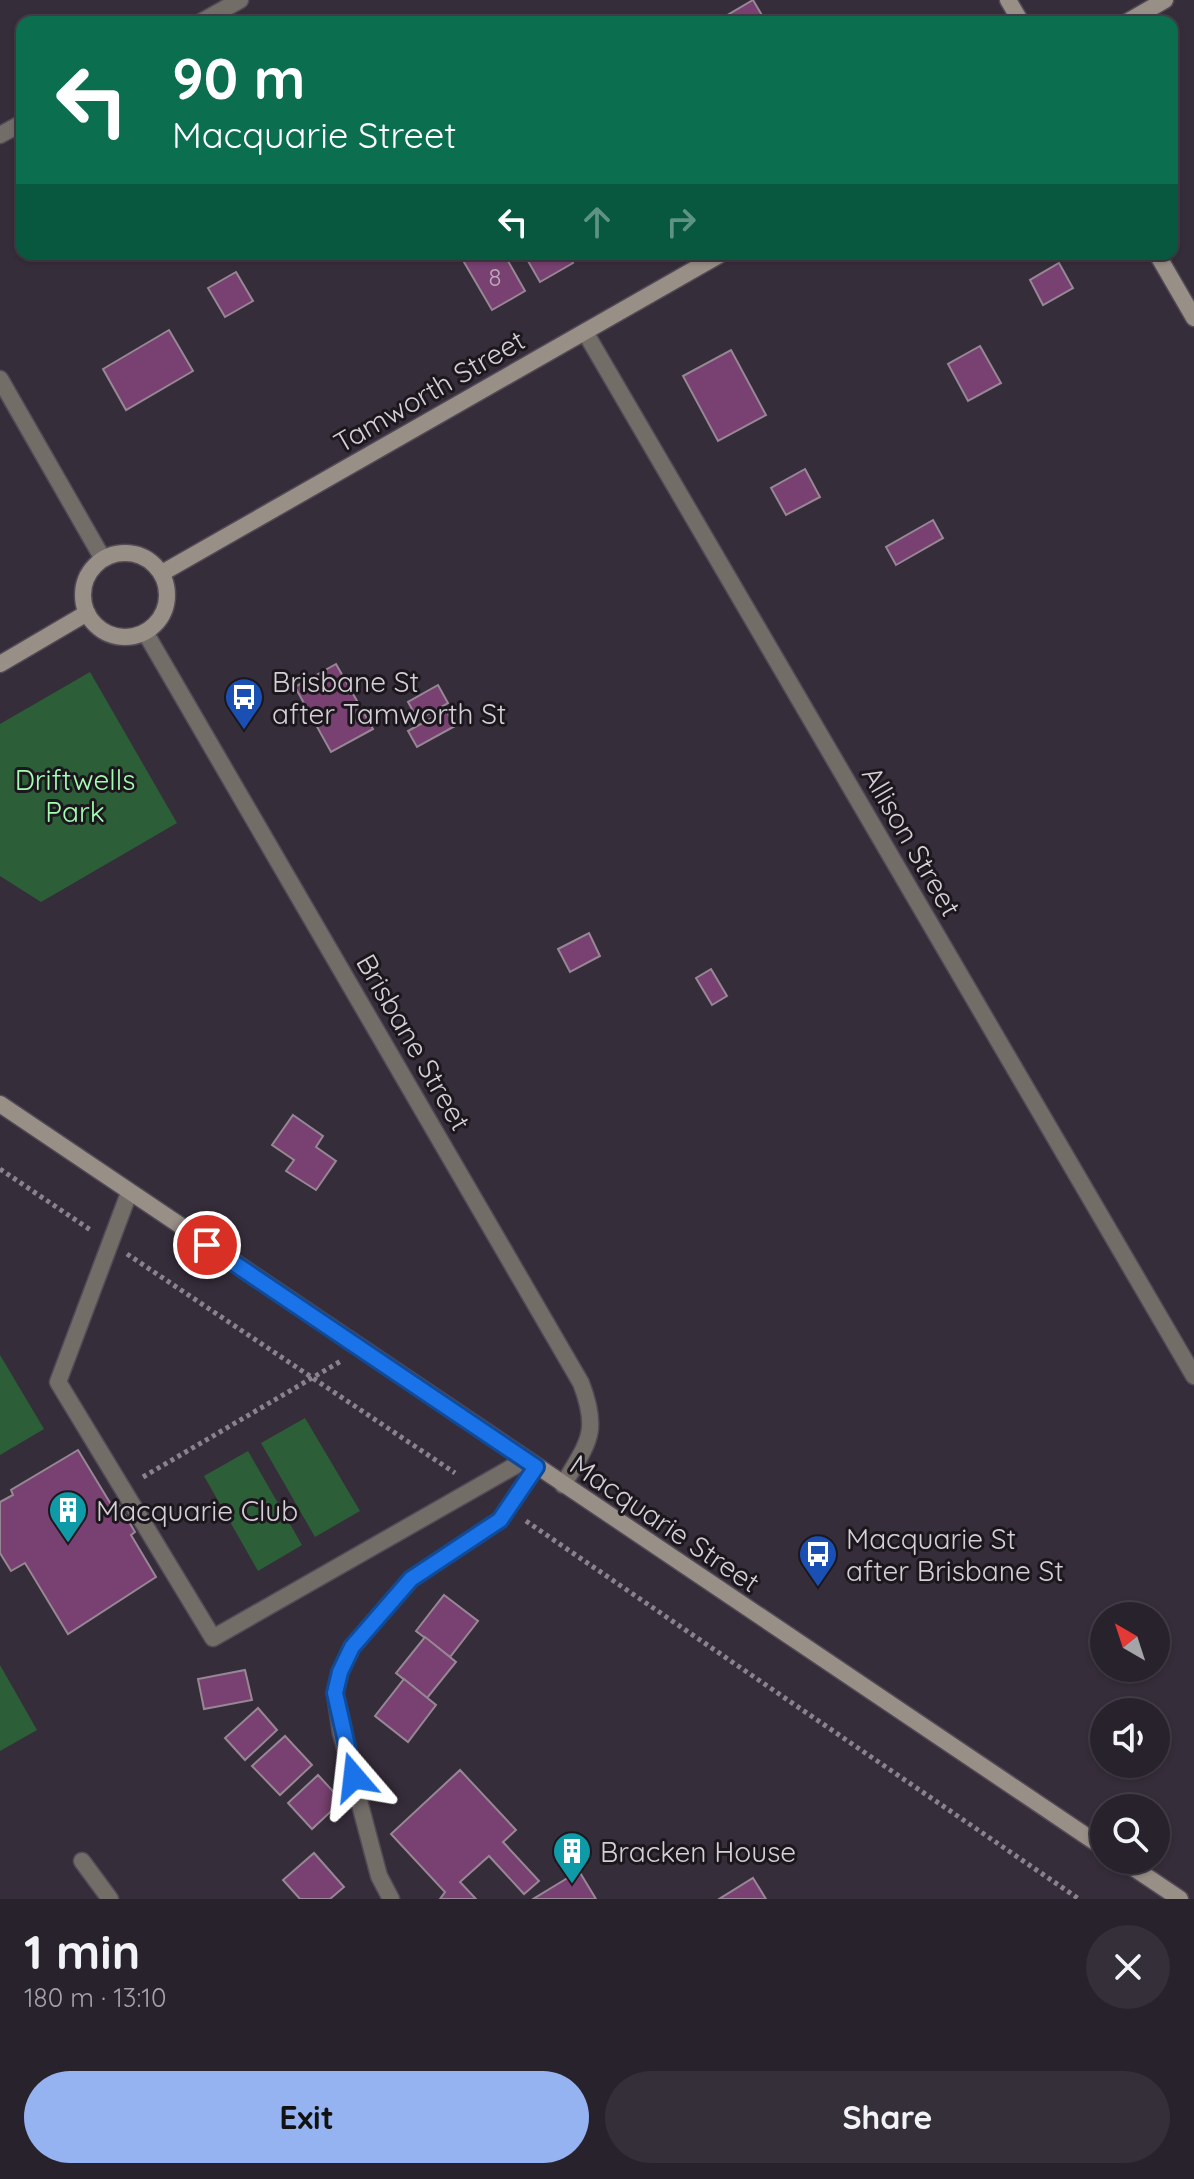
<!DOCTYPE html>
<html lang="en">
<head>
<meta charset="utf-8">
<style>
	:root { --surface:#28222c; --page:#342f38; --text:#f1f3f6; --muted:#a5a4a9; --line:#443f48; --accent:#95b2f1 }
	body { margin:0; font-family:Quicksand,sans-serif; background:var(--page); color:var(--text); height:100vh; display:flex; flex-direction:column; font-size:30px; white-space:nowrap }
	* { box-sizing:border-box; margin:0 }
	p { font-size:26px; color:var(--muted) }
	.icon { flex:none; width:44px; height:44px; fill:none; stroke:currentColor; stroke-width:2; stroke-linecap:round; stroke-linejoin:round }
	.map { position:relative; height:1899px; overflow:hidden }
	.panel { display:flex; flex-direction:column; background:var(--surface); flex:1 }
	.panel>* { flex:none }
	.banner { position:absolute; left:16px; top:16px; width:1162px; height:244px; border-radius:16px; box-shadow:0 2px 6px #0004,0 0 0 2px var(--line); background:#0b6e4f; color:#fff; overflow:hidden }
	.needle { width:52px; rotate:321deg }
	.fabs { position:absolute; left:1090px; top:1602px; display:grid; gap:16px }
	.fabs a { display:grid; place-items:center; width:80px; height:80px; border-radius:50%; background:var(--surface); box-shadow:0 2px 6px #0004,0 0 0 2px var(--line); font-size:40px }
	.pin { position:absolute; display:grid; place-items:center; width:68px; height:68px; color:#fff; margin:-34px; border:4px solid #fff; border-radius:50%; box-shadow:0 2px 8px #0007 }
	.me { position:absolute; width:88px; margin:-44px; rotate:343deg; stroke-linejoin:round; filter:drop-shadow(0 0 6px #0008) }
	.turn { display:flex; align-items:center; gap:28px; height:168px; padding:0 24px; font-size:36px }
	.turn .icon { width:104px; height:104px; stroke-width:2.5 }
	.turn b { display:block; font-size:56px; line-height:68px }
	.lanes { display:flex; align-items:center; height:76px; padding:0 24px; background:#0003; justify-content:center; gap:40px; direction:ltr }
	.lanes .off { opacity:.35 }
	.round { display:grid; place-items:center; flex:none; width:84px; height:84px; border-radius:42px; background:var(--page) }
	.overview { display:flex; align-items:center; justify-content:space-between; height:136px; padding:0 24px }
	h1 { font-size:48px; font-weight:700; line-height:60px }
	.action { display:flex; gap:16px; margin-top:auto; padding:16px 24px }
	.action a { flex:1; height:92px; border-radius:48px; background:var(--accent); color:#111; font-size:32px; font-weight:700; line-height:92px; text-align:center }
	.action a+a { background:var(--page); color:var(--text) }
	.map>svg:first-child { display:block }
	.green { fill:#2c5e37 }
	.building { fill:#784171; stroke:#978794; stroke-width:2 }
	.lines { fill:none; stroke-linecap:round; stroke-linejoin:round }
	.lane-casing { stroke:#524a56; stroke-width:19 }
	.street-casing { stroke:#524a56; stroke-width:19 }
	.secondary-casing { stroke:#524a56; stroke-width:19 }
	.path { stroke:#8a838d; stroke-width:5; stroke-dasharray:4 4; stroke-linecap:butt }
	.lane { stroke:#736d68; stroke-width:16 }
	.street { stroke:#736d68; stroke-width:16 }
	.secondary { stroke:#988f86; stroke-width:16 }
	.route-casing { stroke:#114b97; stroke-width:20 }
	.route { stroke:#1a73e8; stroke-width:14 }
	.labels { text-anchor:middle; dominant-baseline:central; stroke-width:6; stroke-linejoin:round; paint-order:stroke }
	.number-label { font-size:24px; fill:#bdacbe }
	.street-label { font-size:28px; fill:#d4cfd7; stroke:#1c171d }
	.poi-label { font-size:28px; fill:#d4cfd7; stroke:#1c171d; text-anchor:start }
	.park-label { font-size:28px; fill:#a3fdb3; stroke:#1c171d }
</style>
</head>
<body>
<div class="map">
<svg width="1194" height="1899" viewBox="0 0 1194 1899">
	<rect width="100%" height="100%" fill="#362d3a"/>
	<g class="green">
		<polygon points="90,672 177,823 41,902 0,876 0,724"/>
		<polygon points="0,1355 44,1429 0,1455"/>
		<polygon points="305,1418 360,1511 315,1537 261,1443"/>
		<polygon points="248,1451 302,1545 258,1571 204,1476"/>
		<polygon points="0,1665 37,1730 0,1751"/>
	</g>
	<g class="building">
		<polygon points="753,0 766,22 720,22 719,20"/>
		<polygon points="478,254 504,254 525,291 492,310 464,262"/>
		<polygon points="524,254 567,254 573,263 540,282"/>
		<polygon points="1059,263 1073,288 1043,305 1030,280"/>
		<polygon points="236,272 253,301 225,317 208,288"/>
		<polygon points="169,330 193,371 126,410 103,369"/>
		<polygon points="980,346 1001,383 968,401 948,364"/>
		<polygon points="731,350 766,415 718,441 683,376"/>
		<polygon points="805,469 820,497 786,515 771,488"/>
		<polygon points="933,520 943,538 896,565 886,547"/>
		<polygon points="336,664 373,729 331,752 295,687"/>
		<polygon points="438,685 448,703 418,720 408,702"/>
		<polygon points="446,710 455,726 417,747 408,731"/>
		<polygon points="589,933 600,956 570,972 558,949"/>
		<polygon points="711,969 727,996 712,1005 696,978"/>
		<polygon points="293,1115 323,1136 316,1147 336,1161 316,1190 286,1171 294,1160 272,1145"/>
		<polygon points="78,1450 112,1506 118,1503 135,1532 131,1535 156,1577 68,1634 25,1563 11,1571 0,1553 0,1502 13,1495 11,1490"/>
		<polygon points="444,1595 478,1621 450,1657 416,1631"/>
		<polygon points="425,1637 456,1662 427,1698 396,1673"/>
		<polygon points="245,1670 252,1700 204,1709 198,1679"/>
		<polygon points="404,1679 436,1705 408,1742 375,1716"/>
		<polygon points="258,1708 277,1730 245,1760 225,1738"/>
		<polygon points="285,1736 312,1765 280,1795 252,1766"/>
		<polygon points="460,1770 516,1830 503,1842 539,1881 524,1894 489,1856 460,1882 476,1899 440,1899 445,1892 391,1834"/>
		<polygon points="318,1775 342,1801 312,1829 288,1803"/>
		<polygon points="314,1853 344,1887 330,1899 300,1899 283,1880"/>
		<polygon points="579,1871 596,1899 533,1899"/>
		<polygon points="753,1878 766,1899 719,1899"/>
	</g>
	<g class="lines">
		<defs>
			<g id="lane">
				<polyline points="129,1193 58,1382 213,1638 525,1460"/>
				<polyline points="82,1861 110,1899"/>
				<polyline points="391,1899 379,1876 341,1733 335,1693 340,1672 352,1647 411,1579 500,1520 536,1467"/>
			</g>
			<g id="street">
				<polyline points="201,22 240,0"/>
				<polyline points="0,135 22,123"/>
				<polyline points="585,332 1194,1376"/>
				<polyline points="0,379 103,559"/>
				<path d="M145,632L581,1383C600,1433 588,1442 563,1485"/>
			</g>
			<g id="secondary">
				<polyline points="1008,0 1021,22"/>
				<polyline points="1127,22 1165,0"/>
				<polyline points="1157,254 1194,318"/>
				<circle cx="125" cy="595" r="42"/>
				<polyline points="162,573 721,254"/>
				<polyline points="0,664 87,613"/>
				<polyline points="0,1104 1104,1848"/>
				<polyline points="1122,1860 1180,1899"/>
			</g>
		</defs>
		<use href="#lane" class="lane-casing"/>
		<use href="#street" class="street-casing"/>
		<use href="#secondary" class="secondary-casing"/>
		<g class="path">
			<polyline points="0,1169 92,1231"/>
			<polyline points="127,1254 455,1473"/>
			<polyline points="143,1477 341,1361"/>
			<polyline points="526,1521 1079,1899"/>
		</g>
		<use href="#lane" class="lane"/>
		<use href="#street" class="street"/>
		<use href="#secondary" class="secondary"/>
	</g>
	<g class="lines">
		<defs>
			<polyline id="route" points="207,1245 536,1467 500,1520 411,1579 352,1647 340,1672 335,1693 354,1777"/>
		</defs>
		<use href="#route" class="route-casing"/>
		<use href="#route" class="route"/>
	</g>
	<defs>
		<symbol id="bus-pin" viewBox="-11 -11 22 30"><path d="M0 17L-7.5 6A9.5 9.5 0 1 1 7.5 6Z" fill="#1a4fb4" stroke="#1c171d"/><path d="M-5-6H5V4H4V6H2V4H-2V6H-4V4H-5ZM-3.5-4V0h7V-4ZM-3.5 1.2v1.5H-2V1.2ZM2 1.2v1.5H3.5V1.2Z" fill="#fff"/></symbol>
		<symbol id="building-pin" viewBox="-11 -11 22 30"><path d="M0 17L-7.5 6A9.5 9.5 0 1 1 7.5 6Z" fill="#0f9aa8" stroke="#1c171d"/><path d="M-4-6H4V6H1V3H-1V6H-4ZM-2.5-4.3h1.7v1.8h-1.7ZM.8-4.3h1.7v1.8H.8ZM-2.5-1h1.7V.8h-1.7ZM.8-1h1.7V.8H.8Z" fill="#fff"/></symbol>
	</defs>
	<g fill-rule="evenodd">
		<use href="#bus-pin" x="222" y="675" width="44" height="60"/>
		<use href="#building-pin" x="46" y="1488" width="44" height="60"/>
		<use href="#bus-pin" x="796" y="1532" width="44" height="60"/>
		<use href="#building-pin" x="550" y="1829" width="44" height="60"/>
	</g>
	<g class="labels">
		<g class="number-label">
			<text x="495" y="277">8</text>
		</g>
		<g class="street-label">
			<text transform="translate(429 391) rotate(-30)">Tamworth Street</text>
			<text transform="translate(912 841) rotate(60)">Allison Street</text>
			<text transform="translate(414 1042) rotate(60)">Brisbane Street</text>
			<text transform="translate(665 1523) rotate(34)">Macquarie Street</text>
		</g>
		<g class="poi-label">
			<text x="272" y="681">Brisbane St<tspan x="272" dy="32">after Tamworth St</tspan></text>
			<text x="96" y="1510">Macquarie Club</text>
			<text x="846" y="1538">Macquarie St<tspan x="846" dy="32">after Brisbane St</tspan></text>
			<text x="600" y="1851">Bracken House</text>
		</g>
		<g class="park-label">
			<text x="75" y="779">Driftwells<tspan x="75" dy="32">Park</tspan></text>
		</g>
	</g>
</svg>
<div class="fabs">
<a><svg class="needle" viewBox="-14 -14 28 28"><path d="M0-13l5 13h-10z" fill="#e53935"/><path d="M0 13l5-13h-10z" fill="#a5a4a9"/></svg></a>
<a><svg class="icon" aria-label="sound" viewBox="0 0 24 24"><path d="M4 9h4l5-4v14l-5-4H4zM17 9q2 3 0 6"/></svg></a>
<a><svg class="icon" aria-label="search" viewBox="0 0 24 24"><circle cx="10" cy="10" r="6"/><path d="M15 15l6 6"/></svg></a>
</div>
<div class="pin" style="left:207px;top:1245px;background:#d93025"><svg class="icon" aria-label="arrive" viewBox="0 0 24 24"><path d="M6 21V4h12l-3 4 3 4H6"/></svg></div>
<svg class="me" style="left:354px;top:1777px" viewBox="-20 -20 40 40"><path d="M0-17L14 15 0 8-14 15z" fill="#1a73e8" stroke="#fff" stroke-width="4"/></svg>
<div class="banner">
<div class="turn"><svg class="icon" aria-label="left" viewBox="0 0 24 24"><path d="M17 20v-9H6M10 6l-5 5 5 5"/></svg><div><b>90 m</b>Macquarie Street</div></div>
<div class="lanes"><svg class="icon" aria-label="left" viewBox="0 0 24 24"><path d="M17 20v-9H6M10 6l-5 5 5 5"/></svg><svg class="icon off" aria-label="ahead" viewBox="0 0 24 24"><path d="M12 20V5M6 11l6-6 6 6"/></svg><svg class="icon off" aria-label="right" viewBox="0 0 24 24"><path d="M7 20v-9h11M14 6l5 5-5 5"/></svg></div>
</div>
</div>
<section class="panel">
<div class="overview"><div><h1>1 min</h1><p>180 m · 13:10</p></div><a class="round"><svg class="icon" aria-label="close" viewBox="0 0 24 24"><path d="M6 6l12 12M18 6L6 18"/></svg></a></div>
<div class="action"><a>Exit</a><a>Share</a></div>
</section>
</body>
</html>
